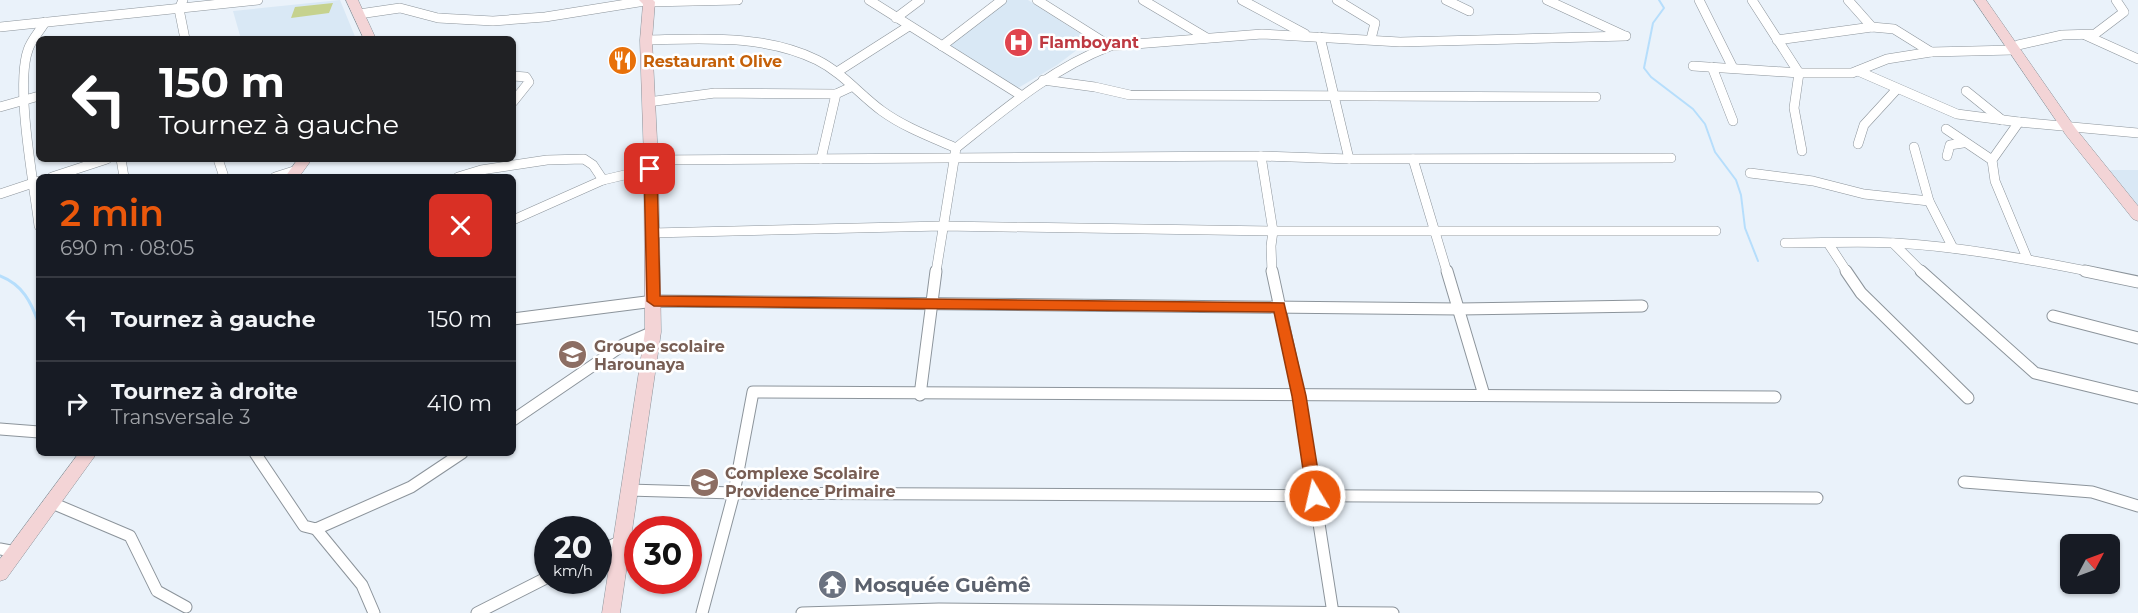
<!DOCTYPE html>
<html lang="fr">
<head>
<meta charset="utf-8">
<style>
	:root { --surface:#171b24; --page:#20242c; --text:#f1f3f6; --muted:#9ea1a6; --line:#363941; --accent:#ea580c }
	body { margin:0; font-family:Montserrat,sans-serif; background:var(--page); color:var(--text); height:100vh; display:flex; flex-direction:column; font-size:22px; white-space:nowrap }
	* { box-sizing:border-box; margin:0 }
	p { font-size:20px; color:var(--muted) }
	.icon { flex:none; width:33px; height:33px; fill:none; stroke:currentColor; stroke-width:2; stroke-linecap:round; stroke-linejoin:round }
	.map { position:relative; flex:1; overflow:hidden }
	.sheet { position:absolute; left:36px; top:174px; width:480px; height:282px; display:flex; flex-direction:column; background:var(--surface); border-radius:9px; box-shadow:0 2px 4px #0004 }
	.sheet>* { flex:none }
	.hud { position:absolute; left:36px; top:36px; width:480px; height:126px; border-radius:9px; box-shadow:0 2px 4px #0004; background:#202124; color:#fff; overflow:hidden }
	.needle { width:39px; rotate:49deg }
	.tools { position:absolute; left:2060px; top:534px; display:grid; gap:12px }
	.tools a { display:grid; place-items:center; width:60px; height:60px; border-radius:9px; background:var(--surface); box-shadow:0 2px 4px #0004; font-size:30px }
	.speed { position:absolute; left:534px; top:516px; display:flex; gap:12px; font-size:30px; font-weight:700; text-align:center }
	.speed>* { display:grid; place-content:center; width:78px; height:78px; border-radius:50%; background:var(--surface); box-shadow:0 2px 4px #0004; line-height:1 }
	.speed small { font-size:15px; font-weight:400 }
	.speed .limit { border:9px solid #d22; background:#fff; color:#111 }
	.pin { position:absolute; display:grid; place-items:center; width:51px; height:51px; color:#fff; margin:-26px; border-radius:12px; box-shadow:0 3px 9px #0006 }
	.me { position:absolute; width:66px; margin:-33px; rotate:351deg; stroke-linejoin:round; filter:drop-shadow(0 0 4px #0008) }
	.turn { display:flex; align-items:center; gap:21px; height:126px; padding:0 24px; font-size:27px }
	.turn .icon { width:78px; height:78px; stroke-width:2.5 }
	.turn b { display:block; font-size:42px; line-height:51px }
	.round { display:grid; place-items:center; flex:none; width:63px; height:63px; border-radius:9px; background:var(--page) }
	.overview { display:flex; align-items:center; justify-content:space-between; height:102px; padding:0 24px }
	h1 { font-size:36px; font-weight:600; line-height:45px; color:var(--accent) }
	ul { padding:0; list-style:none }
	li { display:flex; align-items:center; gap:18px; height:84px; padding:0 24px; border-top:2px solid var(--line) }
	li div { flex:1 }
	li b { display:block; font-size:22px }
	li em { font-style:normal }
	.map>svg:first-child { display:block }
	.built { fill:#d9e8f5 }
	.green { fill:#c6d28e }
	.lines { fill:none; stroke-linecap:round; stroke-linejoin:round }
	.stream-far1 { stroke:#b6defc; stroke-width:2 }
	.stream { stroke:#b6defc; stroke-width:3 }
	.street-far1-casing { stroke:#8c949b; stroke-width:10 }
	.street-casing { stroke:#8c949b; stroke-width:13 }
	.secondary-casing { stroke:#8c949b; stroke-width:1 }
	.street-far1 { stroke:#fff; stroke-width:9 }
	.street { stroke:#fff; stroke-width:11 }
	.secondary { fill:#f3d4d6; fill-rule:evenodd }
	.route { fill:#ea580c; stroke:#983908; stroke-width:1.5 }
	.labels { text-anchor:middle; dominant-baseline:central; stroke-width:5; stroke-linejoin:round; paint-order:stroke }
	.health-label { font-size:16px; font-weight:bold; fill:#be3a42; stroke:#fff; text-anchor:start }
	.food-label { font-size:16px; font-weight:bold; fill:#c56008; stroke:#fff; text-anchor:start }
	.education-label { font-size:16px; font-weight:bold; fill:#785e54; stroke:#fff; text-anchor:start }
	.near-worship-label { font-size:20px; font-weight:bold; fill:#5b616d; stroke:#fff; text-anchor:start }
</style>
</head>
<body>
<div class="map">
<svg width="2138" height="613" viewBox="0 0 2138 613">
	<rect width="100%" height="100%" fill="#eaf2fa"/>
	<g class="built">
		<polygon points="340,0 356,39 241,39 233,11"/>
		<polygon points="1007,0 1028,0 1090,40 1057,65 1018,88 947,45"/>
		<polygon points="2109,170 2138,170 2138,208"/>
	</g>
	<polygon class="green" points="333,3 329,13 291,18 295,7"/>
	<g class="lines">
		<polyline class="stream-far1" points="1659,0 1664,8 1653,23 1644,68 1651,77 1693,109 1705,124 1715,152 1736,180 1741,195 1745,228 1758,261"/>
		<path class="stream" d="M0,276C23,285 31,302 39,324"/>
		<defs>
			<g id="street-far1">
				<polyline points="183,0 179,9 185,39"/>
				<polyline points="869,0 1022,96"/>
				<polyline points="1037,0 1110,46"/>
				<polyline points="1143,0 1207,38"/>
				<polyline points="1242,0 1305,34"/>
				<polyline points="1337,0 1375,23 1371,39"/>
				<polyline points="1446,0 1469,11"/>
				<polyline points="1547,0 1623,35"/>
				<polyline points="1699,0 1733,68"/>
				<polyline points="1752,0 1799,73 1794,108 1802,151"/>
				<polyline points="1848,0 1872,27"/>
				<polyline points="649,2 738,0"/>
				<polyline points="359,14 400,8 438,18 493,21 545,17 645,1"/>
				<polyline points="896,18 920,0"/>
				<polyline points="0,27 258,0"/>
				<polyline points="2085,35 2138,59"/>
				<polyline points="1320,37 1349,159"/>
				<path d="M646,40C703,39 764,34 817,60C843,73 860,95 882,111C904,127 931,137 956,148"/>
				<polyline points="1777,40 1872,27 1894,29 1931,52"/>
				<polyline points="942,46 1002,0"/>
				<polyline points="1693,66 1799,73 1852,73 1887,59 1931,52 2013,50 2018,45 2062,35 2095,34 2124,12 2116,0"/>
				<polyline points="1712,67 1733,121"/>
				<polyline points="1858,71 1957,114 2019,122"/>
				<polyline points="837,72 909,26"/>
				<polyline points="513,76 526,77 529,82 513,102"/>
				<polyline points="1043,80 1095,87 1130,95 1596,97"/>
				<polyline points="1966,91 2002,120"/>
				<polyline points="648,102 715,93 836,94"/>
				<polyline points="0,107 39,96"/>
				<polyline points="1946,129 1992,160"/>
				<polyline points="1858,144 1864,125 1897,89"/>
				<polyline points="1914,147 1929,201"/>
				<polyline points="1261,156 1273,231 1271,246 1272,272"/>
				<polyline points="1947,156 1950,145 1963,143"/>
				<polyline points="121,159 124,177"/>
				<polyline points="218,159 224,177"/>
				<polyline points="821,159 836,94 851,87"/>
				<polyline points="1413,159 1447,272"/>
				<polyline points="651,160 1261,156 1349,159 1671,158"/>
				<polyline points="1750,173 1813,181 1864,194 1929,201 1953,248"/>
				<polyline points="52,177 107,159"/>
				<polyline points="275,177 297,170"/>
				<polyline points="458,177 481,170 547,160 584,159 593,165 603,180"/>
				<polyline points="0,194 39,181"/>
				<polyline points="513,220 603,180 650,169"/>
				<path d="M39,226C34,184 15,87 28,50C31,40 40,31 45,22"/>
				<polyline points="652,233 942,226 1273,231 1716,231"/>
				<path d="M1785,243C1822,243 1859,241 1896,243C1962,247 2027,259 2092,272"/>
				<polyline points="1828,243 1847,272"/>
				<polyline points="1893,243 1922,272"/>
				<polyline points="2027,258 1995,181 1992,160 2019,122 2138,133"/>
				<path d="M936,272L956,148C1005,109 1051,69 1110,46L1262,34L1400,42L1626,36"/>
			</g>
			<g id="street">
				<polyline points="1272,271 1299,396 1333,613"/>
				<polyline points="1447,271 1484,395"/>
				<polyline points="1846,271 1861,293 1968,398"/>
				<polyline points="1921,271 2035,373 2138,398"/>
				<polyline points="2085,271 2138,282"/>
				<polyline points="2053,316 2138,338"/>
				<polyline points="513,319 654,301 1459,309 1642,306"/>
				<polyline points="920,395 936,271"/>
				<polyline points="513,420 623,345 653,332"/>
				<polyline points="0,429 39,432"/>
				<polyline points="255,453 304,526 316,529 411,487 462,453"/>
				<polyline points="1964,482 2092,492 2138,506"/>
				<polyline points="628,490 734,493 1817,498"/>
				<polyline points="52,503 130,536 157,591 186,607"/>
				<polyline points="316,529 362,585 374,613"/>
				<polyline points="0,549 16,552"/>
				<polyline points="598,552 621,541"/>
				<polyline points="477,613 548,577"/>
				<polyline points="702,613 734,493 753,392 1775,397"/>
				<polyline points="802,613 939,609 1393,613"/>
			</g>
			<g id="secondary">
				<polygon points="346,0 358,0 376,39 364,39"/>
				<polygon points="639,0 653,0 655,2 652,40 658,160 661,332 620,613 602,613 645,332 644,160 640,40 643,4"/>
				<polygon points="1974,0 1986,0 2076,129 2138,206 2138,221 2133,219 2066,135"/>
				<polygon points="298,159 312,159 299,177 285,177"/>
				<polygon points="79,453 97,453 6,579 0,581 0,559"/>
			</g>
		</defs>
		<use href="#street-far1" class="street-far1-casing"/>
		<use href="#street" class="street-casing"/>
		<use href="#secondary" class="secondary-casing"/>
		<use href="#street-far1" class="street-far1"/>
		<use href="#street" class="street"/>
		<use href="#secondary" class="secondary"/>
	</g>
	<polygon class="route" points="650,164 657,169 660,296 1284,303 1306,396 1322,496 1320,501 1315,503 1309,501 1307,496 1292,396 1274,312 654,306 647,301 644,169"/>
	<defs>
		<symbol id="hospital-disc" viewBox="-11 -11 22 22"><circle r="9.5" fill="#e0444e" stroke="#fff"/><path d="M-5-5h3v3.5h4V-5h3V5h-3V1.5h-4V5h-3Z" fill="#fff"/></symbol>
		<symbol id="restaurant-disc" viewBox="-11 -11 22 22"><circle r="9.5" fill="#e8710a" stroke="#fff"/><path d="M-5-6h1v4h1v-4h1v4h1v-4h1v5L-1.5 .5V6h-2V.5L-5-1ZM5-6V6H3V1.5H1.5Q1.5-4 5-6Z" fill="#fff"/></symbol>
		<symbol id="school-disc" viewBox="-11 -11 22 22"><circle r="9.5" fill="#8d6e63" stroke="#fff"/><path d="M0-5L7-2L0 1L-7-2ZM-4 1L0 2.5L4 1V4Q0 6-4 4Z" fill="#fff"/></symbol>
		<symbol id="temple-disc" viewBox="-11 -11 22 22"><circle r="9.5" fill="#6b7280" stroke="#fff"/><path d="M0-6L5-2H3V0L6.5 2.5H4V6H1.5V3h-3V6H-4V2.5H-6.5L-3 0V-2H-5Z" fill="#fff"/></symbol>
	</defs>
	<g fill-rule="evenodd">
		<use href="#hospital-disc" x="1002" y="26" width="33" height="33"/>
		<use href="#restaurant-disc" x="606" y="44" width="33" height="33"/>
		<use href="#school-disc" x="556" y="338" width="33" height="33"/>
		<use href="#school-disc" x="688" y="466" width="33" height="33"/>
		<use href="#temple-disc" x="816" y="568" width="33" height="33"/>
	</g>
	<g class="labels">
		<g class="health-label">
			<text x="1039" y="42">Flamboyant</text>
		</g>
		<g class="food-label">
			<text x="643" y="61">Restaurant Olive</text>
		</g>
		<g class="education-label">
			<text x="594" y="346">Groupe scolaire<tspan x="594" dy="18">Harounaya</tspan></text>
			<text x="725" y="473">Complexe Scolaire<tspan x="725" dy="18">Providence Primaire</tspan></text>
		</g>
		<g class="near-worship-label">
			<text x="854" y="585">Mosquée Guêmê</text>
		</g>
	</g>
</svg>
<div class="tools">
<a><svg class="needle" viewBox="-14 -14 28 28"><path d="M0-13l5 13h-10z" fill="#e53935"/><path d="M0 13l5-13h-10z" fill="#9ea1a6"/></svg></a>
</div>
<div class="speed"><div>20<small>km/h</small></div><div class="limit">30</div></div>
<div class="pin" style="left:650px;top:169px;background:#d93025"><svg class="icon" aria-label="arrive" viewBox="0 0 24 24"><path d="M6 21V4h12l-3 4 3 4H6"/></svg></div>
<svg class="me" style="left:1315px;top:496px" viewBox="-20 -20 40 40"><circle r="17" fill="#ea580c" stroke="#fff" stroke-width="3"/><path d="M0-11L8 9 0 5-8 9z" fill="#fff"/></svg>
<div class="hud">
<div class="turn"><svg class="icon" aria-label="left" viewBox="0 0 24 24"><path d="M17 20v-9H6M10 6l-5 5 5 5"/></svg><div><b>150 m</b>Tournez à gauche</div></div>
</div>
<section class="sheet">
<div class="overview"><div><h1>2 min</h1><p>690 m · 08:05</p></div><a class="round" style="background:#d93025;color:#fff"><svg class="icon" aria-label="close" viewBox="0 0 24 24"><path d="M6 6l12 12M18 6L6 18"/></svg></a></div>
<ul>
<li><svg class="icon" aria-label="left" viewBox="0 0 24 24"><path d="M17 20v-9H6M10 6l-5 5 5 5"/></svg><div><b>Tournez à gauche</b></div><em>150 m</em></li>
<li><svg class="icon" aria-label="right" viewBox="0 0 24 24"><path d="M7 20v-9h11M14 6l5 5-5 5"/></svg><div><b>Tournez à droite</b><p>Transversale 3</p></div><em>410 m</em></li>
</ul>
</section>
</div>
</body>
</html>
